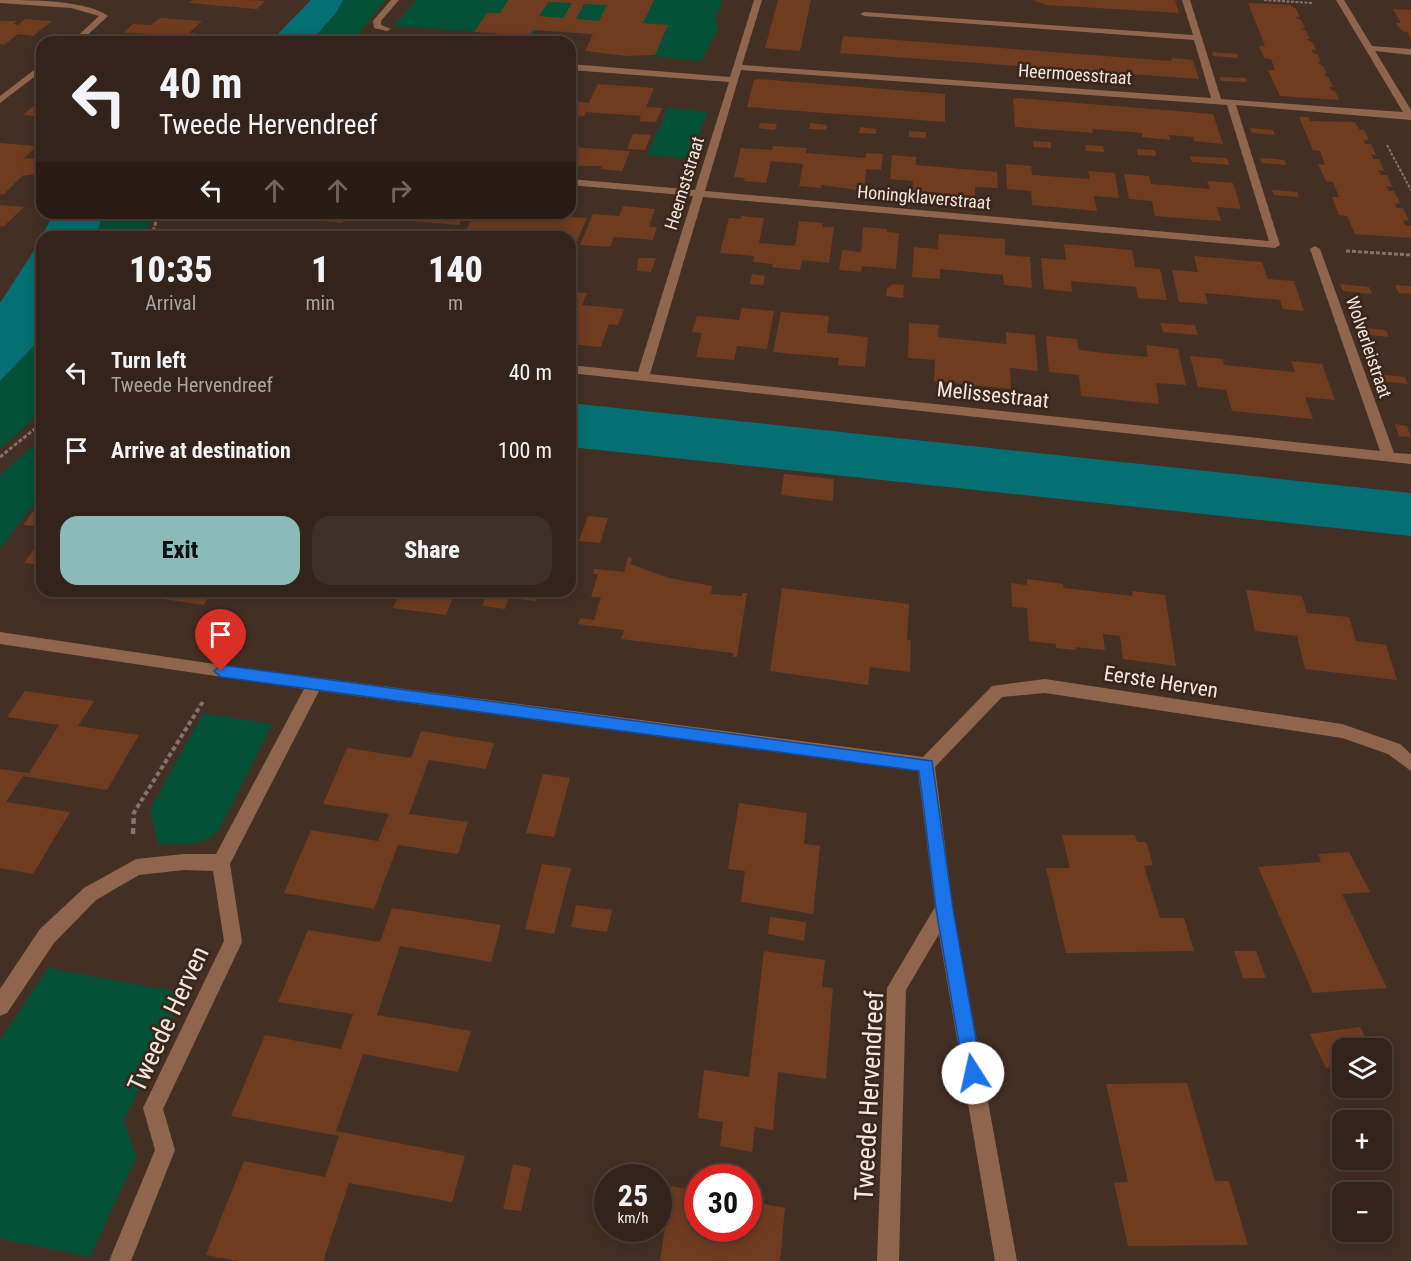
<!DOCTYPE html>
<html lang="en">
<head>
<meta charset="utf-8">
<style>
	:root { --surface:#33231b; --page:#3e2f28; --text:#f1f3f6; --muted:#a9a4a3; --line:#4e403a; --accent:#8bbbb9 }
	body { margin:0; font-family:"Roboto Condensed",sans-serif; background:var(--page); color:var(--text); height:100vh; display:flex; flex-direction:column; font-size:22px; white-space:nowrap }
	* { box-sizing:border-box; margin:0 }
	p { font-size:20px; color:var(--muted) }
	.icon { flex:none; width:33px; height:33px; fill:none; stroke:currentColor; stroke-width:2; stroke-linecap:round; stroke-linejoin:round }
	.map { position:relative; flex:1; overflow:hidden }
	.side { position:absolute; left:36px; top:231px; width:540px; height:366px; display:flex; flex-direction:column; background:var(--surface); border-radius:18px; box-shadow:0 3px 15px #0003,0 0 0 2px var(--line) }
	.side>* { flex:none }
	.banner { position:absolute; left:36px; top:36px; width:540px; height:183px; border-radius:18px; box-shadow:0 3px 15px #0003,0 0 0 2px var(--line); background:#33231b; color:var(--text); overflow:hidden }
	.buttons { position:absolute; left:1332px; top:1038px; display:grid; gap:12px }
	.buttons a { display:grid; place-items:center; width:60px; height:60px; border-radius:12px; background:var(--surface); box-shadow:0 3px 15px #0003,0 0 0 2px var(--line); font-size:30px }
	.speed { position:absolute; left:594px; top:1164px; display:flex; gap:12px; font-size:30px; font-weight:700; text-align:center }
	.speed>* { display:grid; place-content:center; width:78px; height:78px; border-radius:50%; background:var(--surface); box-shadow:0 3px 15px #0003,0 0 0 2px var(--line); line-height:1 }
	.speed small { font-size:15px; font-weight:400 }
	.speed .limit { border:9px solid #d22; background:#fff; color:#111 }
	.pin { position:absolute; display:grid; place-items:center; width:51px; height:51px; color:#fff; margin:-62px -26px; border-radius:50% 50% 50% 0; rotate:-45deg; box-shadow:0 0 6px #0007 }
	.pin .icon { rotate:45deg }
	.me { position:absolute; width:66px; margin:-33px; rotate:350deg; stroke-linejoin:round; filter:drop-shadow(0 0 4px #0008) }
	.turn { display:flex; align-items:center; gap:21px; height:126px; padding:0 24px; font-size:27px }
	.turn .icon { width:78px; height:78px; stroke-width:2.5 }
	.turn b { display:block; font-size:42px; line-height:51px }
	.lanes { display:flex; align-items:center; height:57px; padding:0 24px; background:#0003; justify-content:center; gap:30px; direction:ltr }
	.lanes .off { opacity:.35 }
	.eta { display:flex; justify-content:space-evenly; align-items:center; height:102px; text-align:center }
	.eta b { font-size:36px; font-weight:800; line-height:42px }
	.cta { display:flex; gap:12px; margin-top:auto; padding:12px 24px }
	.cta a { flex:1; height:69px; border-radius:18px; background:var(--accent); color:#111; font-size:24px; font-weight:800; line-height:69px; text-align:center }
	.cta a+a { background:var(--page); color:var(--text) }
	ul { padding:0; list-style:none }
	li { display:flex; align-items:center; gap:18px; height:78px; padding:0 24px }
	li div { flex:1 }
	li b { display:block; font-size:22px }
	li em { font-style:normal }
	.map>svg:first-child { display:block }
	.green { fill:#035237 }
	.water { fill:#047074 }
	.building { fill:#703c20; fill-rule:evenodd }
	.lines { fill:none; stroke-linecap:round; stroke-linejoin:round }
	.path-far3 { stroke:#857369; stroke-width:2; stroke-dasharray:3 1.5; stroke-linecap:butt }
	.path-far2 { stroke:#857369; stroke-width:3; stroke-dasharray:4 2; stroke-linecap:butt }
	.path-far1 { stroke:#857369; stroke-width:4; stroke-dasharray:4.5 3; stroke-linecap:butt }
	.path { stroke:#857369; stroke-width:4.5; stroke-dasharray:6 4; stroke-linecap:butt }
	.minor { fill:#8f664d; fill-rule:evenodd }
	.route { fill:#1a73e8; stroke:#114b97; stroke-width:1.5 }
	.labels { text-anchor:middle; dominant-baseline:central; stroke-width:5; stroke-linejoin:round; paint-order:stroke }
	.far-street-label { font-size:18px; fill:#f4e6df; stroke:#39251a }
	.street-label { font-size:21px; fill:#f4e6df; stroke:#39251a }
	.near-street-label { font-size:26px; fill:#f4e6df; stroke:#39251a }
</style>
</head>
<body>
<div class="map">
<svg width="1411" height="1261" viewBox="0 0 1411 1261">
	<rect width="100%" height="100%" fill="#442f24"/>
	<g class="green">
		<polygon points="343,0 385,0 360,31 361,35 373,39 370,42 310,42 336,13"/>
		<polygon points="416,0 722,0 716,16 718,29 701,61 589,50 598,33 538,28 533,36 394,26"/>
		<polygon points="668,108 708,112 689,159 647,155"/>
		<polygon points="104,213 153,213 145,237 95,237"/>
		<polygon points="42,337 42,411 0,449 0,381"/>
		<polygon points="42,438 42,493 0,549 0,475"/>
		<path d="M203,713L272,724L219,830C204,848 179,844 158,844L150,810Z"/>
		<polygon points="48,968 184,993 124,1120 136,1157 90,1257 0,1239 0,1041"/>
	</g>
	<g class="water">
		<polygon points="311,0 343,0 336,13 310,42 270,42"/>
		<polygon points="54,213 104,213 95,237 42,237 42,337 0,381 0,303 33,252"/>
		<polygon points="570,403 1411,493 1411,536 570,447"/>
	</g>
	<g class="building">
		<polygon points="193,0 248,0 265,1 257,9 189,3"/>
		<path d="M508,0H654L643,23L668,25L655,55L626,56L585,51L593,34L533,30L530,36L474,32L487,13H500ZM549,1V2L572,3L563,18L539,16ZM584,4L607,5L599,21L576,19Z"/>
		<polygon points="778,0 811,0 800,51 765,48"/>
		<polygon points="1033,0 1175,0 1179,13 1047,5"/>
		<polygon points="1248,3 1290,5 1296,9 1300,17 1295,17 1301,20 1305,28 1301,28 1306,31 1310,39 1306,39 1312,42 1316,50 1311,50 1313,53 1317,54 1321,62 1317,62 1323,66 1327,74 1323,74 1329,78 1333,87 1329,87 1331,90 1335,91 1339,100 1280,96 1268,70 1275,70 1271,59 1264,58 1259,46 1265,46"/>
		<polygon points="1393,9 1411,10 1411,39 1407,32 1402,31 1396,23 1401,23"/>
		<polygon points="160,18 202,21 189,33 198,34 189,42 149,39 155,34 123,33 133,24 151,25"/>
		<polygon points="25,19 52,21 33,36 18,34 4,45 0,44 0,21 17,21 13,24 18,25"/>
		<polygon points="396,34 403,35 422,36 417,42 390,42"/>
		<polygon points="843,36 1172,61 1171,58 1193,60 1199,79 840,53"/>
		<polygon points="1212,52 1237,54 1238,58 1213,56"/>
		<polygon points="1220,77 1246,78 1247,82 1221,81"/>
		<polygon points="758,79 945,94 945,122 747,107 754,80"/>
		<polygon points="598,84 654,88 646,107 662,108 656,122 639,121 641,116 614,114 586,112 584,116 570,115 570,101 589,103"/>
		<polygon points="1016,98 1213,114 1223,144 1194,141 1193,137 1169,135 1170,140 1142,137 1142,133 1092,129 1093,133 1015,127 1013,99"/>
		<polygon points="42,99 42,117 23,115"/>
		<polygon points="1299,117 1309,117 1310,121 1355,122 1359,129 1364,130 1369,140 1364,140 1365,144 1371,144 1376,155 1371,154 1373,159 1379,159 1384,171 1378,170 1381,175 1387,175 1392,187 1386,186 1389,191 1394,191 1400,203 1395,204 1397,208 1403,208 1409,221 1403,220 1405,225 1411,226 1411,238 1355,234 1347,216 1339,215 1332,197 1339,197 1333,182 1326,181 1318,164 1325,165 1320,151 1313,150"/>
		<polygon points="760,123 777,124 775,130 759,128"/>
		<polygon points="810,123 827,125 826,130 809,129"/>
		<polygon points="860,127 876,129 876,134 859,133"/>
		<polygon points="1250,128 1273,130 1275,135 1252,133"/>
		<polygon points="909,131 926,132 926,138 909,137"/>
		<polygon points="633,134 651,135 645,150 627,149"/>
		<polygon points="1033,141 1051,142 1051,148 1034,147"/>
		<polygon points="0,143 37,146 24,158 42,160 42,173 22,176 4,194 0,194"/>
		<polygon points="1085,145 1103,146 1104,152 1086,151"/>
		<polygon points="570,146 584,148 630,151 622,171 601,169 602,166 570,166"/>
		<polygon points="773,146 807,148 806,153 865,158 866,153 883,154 881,170 866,169 864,191 821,185 821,188 799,186 803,164 771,161 766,183 744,181 745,178 734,177 741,148 772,150"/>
		<polygon points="1137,149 1155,150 1156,156 1138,155"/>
		<polygon points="892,155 916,157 916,165 997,172 998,188 975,187 975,201 912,195 913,181 890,179"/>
		<polygon points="1190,156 1227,158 1229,165 1192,162"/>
		<polygon points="1260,158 1285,160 1286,165 1262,163"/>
		<polygon points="1006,164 1031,166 1032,175 1090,179 1088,171 1115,173 1119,198 1094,196 1097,211 1032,205 1031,191 1007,189"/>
		<polygon points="1124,174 1149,176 1151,184 1210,189 1207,181 1233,183 1241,209 1217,207 1221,221 1155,216 1152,201 1129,199"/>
		<polygon points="1272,190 1297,192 1299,197 1274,195"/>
		<polygon points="0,205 24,207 4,226 0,226"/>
		<polygon points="623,206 655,209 649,227 657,227 653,240 614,237 610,247 580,245 593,214 619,216"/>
		<polygon points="305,213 349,213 342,223 300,219"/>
		<polygon points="354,213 465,213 459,225 353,216"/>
		<polygon points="475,213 564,213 563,216 587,218 575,246 570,245 570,237 551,237 552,234 494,229 490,237 463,236"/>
		<polygon points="741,216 764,218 759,243 795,246 799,221 823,223 822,227 834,227 829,263 802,260 800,270 772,267 773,264 753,262 754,256 720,253 729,218 741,219"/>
		<polygon points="863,227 887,229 887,232 899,233 896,269 862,266 861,272 839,270 842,250 861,252"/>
		<polygon points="939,234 1005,239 1005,255 1030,257 1032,288 1004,285 1003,275 972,272 940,269 940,279 912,277 914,247 938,249"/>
		<polygon points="1064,244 1132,250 1135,267 1160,269 1167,300 1138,298 1136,287 1071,281 1072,292 1044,289 1041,258 1066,260"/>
		<polygon points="1194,256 1262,262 1268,279 1294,281 1304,311 1283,309 1280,300 1205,293 1208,304 1179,302 1172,270 1198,272"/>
		<polygon points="638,258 656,258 651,272 637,271"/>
		<polygon points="752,274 765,276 763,285 750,284"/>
		<polygon points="893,284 904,285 903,298 886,296 887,288"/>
		<polygon points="1340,284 1369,287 1372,294 1343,291"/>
		<polygon points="1395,285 1411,286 1411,294 1399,293"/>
		<polygon points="570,292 587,293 582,305 624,309 618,325 609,324 601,347 570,344"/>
		<polygon points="742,308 774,311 767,349 737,346 734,360 696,357 702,333 692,332 697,316 739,320"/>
		<polygon points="781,312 829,316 827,333 868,337 865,367 838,365 839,358 773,352"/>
		<polygon points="909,323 939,325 938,337 1006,344 1006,332 1035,335 1038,371 1010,368 1011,389 934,381 935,360 908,358"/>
		<polygon points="1160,323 1195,325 1198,335 1163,332"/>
		<polygon points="1357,327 1386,330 1389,337 1360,334"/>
		<polygon points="1046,336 1077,339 1079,350 1113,354 1148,357 1146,345 1178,349 1186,385 1156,383 1159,404 1081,396 1079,375 1049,372"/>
		<polygon points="1190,356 1223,359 1224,365 1295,372 1291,361 1322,364 1335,400 1305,397 1313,419 1232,411 1226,390 1198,387"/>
		<polygon points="1375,374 1405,377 1408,384 1378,381"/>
		<polygon points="1395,424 1407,426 1411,437 1399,436"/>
		<polygon points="784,474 834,479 833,501 781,495"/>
		<polygon points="42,500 42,527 23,525"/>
		<polygon points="588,516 608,518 600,543 579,541"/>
		<polygon points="42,538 42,565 24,563"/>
		<polygon points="628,557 632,558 630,564 669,578 712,586 711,594 742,596 743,593 747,593 737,657 733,657 733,653 621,639 624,630 578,624 580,618 594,620 601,597 591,597 598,574 593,574 594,569 624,572"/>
		<polygon points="1027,579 1063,584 1064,588 1133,596 1132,591 1165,595 1176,666 1123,659 1120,636 1103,634 1105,650 1075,647 1076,650 1056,648 1056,644 1029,641 1027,608 1012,607 1011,583 1027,585"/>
		<polygon points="782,588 909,604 907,640 911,640 910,672 870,667 868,685 770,671"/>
		<polygon points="1246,590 1302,596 1307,613 1349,617 1356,641 1386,645 1397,680 1305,669 1297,636 1255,631"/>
		<polygon points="168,591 211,591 204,605 163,599"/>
		<polygon points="238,591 283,591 280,598"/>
		<polygon points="401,591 540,591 536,601 509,598 505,609 482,606 485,599 454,595 446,615 393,608"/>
		<polygon points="25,691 94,701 78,726 139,735 107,790 23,776 6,802 70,812 33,874 0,868 0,769 29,773 59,725 7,717"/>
		<polygon points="421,731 494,743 486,769 429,760 409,814 468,822 458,854 398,845 374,909 284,893 311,830 378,841 389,814 323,804 347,748 411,758"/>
		<polygon points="543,774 570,778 554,837 526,833"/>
		<polygon points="739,803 807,813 804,844 820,846 813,914 741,902 745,871 728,869"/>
		<polygon points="1062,835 1135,835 1137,842 1146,842 1153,865 1144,866 1160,918 1184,918 1194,951 1066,953 1046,868 1070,868"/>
		<polygon points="1349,852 1370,892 1342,894 1387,988 1313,993 1258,867 1321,862 1318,854"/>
		<polygon points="542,864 571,868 554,934 525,929"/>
		<polygon points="576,905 612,910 607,932 571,927"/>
		<polygon points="392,908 501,925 491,962 400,946 377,1015 471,1031 458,1072 363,1054 336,1131 465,1156 452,1202 349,1183 323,1261 237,1261 206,1255 244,1161 325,1177 339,1136 231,1116 265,1035 341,1049 353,1014 278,1002 308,930 380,942"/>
		<polygon points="770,917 806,922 804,941 768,934"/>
		<polygon points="764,951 825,960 822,987 833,988 826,1079 778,1072 773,1130 755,1127 752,1152 720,1146 723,1122 698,1118 704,1070 749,1077"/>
		<polygon points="1234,951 1256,951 1266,978 1243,978"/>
		<polygon points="1360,1027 1371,1048 1342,1048 1342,1065 1326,1068 1310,1034"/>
		<polygon points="1187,1083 1215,1181 1229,1181 1248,1245 1128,1246 1114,1183 1128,1182 1106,1084"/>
		<polygon points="513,1164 531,1168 521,1211 503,1209"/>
		<polygon points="671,1186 698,1191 698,1228 748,1228 748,1201 785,1208 780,1261 660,1261"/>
	</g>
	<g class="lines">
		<g class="path-far3">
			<polyline points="1264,0 1312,3"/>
			<polyline points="1387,145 1411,190"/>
		</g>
		<g class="path-far2">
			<polyline points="151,237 159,213"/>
			<polyline points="1346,251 1411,255"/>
			<polyline points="0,457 42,423"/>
		</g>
		<polyline class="path-far1" points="133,814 204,700"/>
		<polyline class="path" points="133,834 134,813"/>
		<g class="minor">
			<path d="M0,0C29,0 87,0 108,16L80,42H71L99,16L71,8L0,3Z"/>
			<polygon points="391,0 399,0 381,21 381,25 391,29 387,31 374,28 373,21"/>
			<path d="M754,0H762L742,65L1211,98L1194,40L864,16L860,14L864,12L1193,35L1182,0H1190L1221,99L1403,112L1336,0H1344L1372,46L1411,49V55L1375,51L1411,110V120L1236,105L1280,245L1275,248L703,197L650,374L1380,451L1310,249L1315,246L1320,249L1394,453L1411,454V464L570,373V365L638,372L693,196L570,185V179L695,190L729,82L570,70V64L730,77ZM741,70L1227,105L1269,241L705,191Z"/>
			<polygon points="42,64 42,71 0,103 0,96"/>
			<polygon points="0,632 221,665 923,757 992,686 1045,679 1342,724 1400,744 1411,754 1411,771 1388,754 1342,738 1045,693 1002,697 935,767 953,909 1017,1261 995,1261 939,934 906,990 899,1261 877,1261 887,988 935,907 918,771 319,691 230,864 242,942 163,1109 175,1150 131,1261 109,1261 155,1150 143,1108 224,941 213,871 184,870 139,875 96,900 54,943 7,1013 0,1016 0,989 40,929 84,888 136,859 184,854 216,854 304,689 0,644"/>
		</g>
	</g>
	<polygon class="route" points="221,665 932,761 953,909 982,1073 979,1080 973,1083 966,1080 964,1073 936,909 919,771 221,677 214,671"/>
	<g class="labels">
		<g class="far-street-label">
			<text transform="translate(1075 74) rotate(4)">Heermoesstraat</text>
			<text transform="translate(684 183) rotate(-73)">Heemststraat</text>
			<text transform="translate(924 197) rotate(5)">Honingklaverstraat</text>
			<text transform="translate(1369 347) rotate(71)">Wolverleistraat</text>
		</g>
		<g class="street-label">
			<text transform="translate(993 395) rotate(6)">Melissestraat</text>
			<text transform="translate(1161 682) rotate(9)">Eerste Herven</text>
		</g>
		<g class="near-street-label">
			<text transform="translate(168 1019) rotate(-65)">Tweede Herven</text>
			<text transform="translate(869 1096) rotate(-87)">Tweede Hervendreef</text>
		</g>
	</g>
</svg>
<div class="buttons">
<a><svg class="icon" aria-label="layers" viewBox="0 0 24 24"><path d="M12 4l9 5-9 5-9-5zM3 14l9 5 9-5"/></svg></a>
<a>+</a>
<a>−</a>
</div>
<div class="speed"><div>25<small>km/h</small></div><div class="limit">30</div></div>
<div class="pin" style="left:221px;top:671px;background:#d93025"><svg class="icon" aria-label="arrive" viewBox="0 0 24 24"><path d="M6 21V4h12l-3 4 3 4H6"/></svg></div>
<svg class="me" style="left:973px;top:1073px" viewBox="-20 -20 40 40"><circle r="19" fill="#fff"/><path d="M0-13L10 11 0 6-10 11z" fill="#1a73e8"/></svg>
<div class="banner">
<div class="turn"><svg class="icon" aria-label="left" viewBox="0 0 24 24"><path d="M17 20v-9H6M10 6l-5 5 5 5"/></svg><div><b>40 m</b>Tweede Hervendreef</div></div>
<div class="lanes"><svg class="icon" aria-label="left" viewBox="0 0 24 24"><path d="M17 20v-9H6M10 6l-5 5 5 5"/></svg><svg class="icon off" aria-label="ahead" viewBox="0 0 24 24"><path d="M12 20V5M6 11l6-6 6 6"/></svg><svg class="icon off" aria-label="ahead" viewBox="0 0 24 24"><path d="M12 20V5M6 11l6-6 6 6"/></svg><svg class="icon off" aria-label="right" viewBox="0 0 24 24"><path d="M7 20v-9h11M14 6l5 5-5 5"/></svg></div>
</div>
<section class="side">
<div class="eta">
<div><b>10:35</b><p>Arrival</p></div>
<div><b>1</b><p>min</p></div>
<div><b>140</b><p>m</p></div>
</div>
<ul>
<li><svg class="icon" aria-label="left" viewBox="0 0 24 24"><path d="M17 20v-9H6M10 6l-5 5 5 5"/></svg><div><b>Turn left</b><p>Tweede Hervendreef</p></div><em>40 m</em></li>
<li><svg class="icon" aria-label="arrive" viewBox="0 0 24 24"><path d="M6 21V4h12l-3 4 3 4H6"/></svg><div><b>Arrive at destination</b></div><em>100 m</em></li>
</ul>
<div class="cta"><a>Exit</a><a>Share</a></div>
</section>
</div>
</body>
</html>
